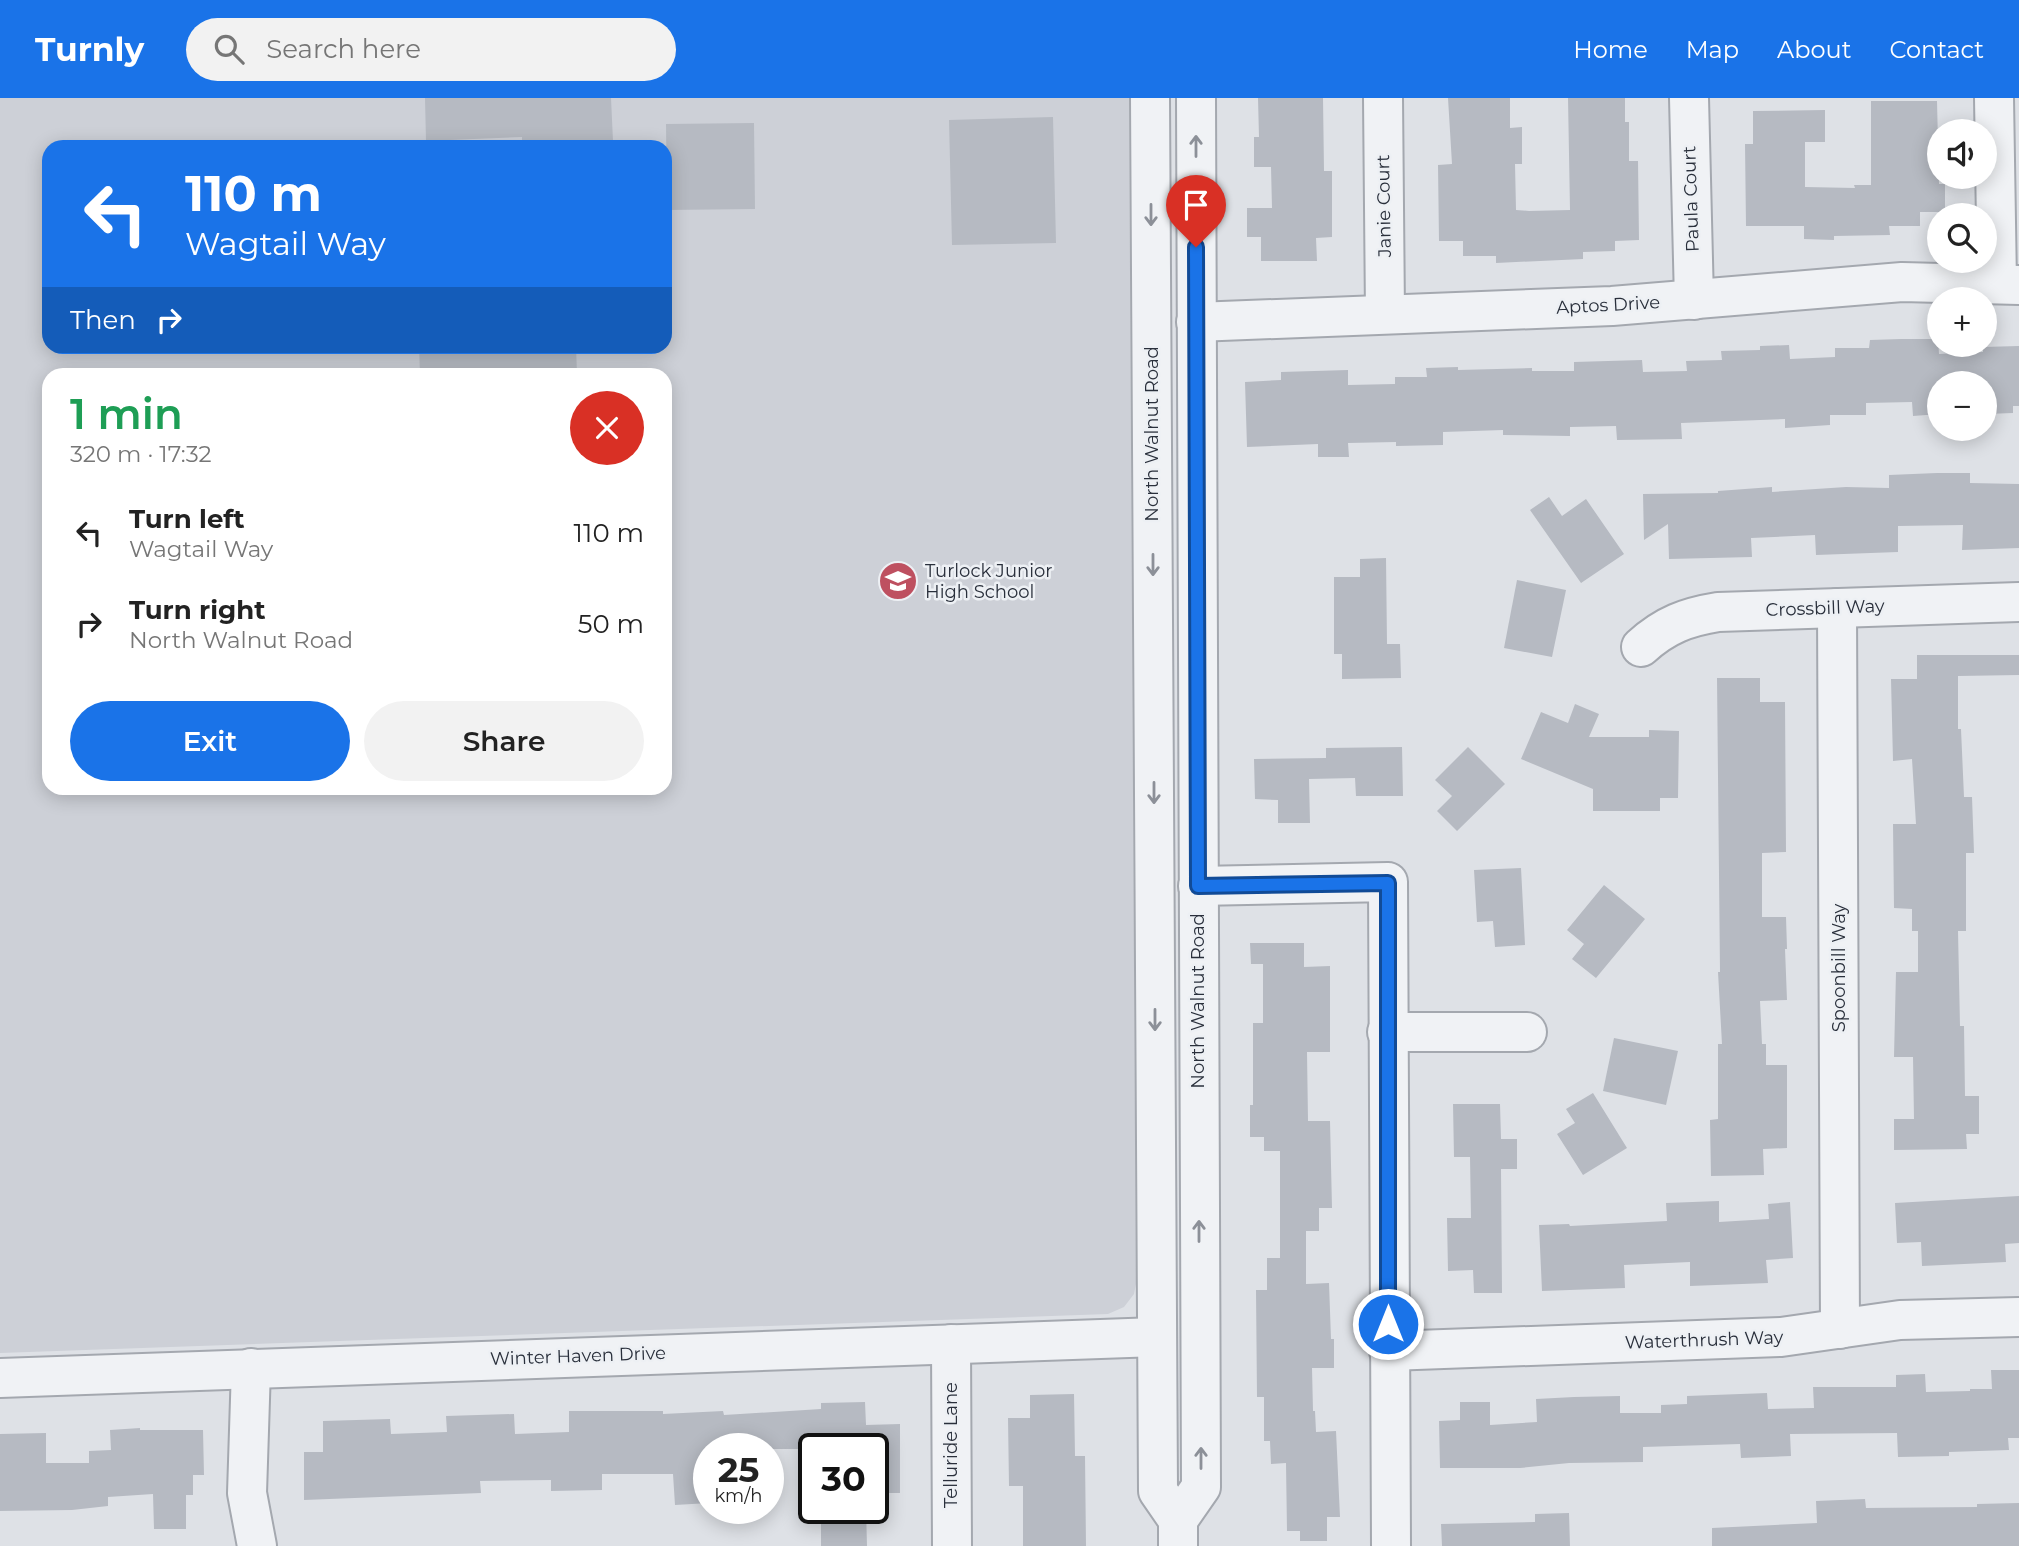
<!DOCTYPE html>
<html lang="en">
<head>
<meta charset="utf-8">
<style>
	:root { --surface:#fff; --page:#f2f2f2; --text:#222; --muted:#767676; --accent:#1a73e8 }
	body { margin:0; font-family:Montserrat,sans-serif; background:var(--page); color:var(--text); height:100vh; display:flex; flex-direction:column; font-size:26px; white-space:nowrap }
	* { box-sizing:border-box; margin:0 }
	p { font-size:23px; color:var(--muted) }
	.icon { flex:none; width:38px; height:38px; fill:none; stroke:currentColor; stroke-width:2; stroke-linecap:round; stroke-linejoin:round }
	.map { position:relative; flex:1; overflow:hidden }
	.panel { position:absolute; left:42px; top:270px; width:630px; height:427px; display:flex; flex-direction:column; background:var(--surface); border-radius:21px; box-shadow:0 4px 18px #0003 }
	.panel>* { flex:none }
	.banner { position:absolute; left:42px; top:42px; width:630px; height:214px; border-radius:21px; box-shadow:0 4px 18px #0003; background:#1a73e8; color:#fff; overflow:hidden }
	.tools { position:absolute; left:1927px; top:21px; display:grid; gap:14px }
	.tools a { display:grid; place-items:center; width:70px; height:70px; border-radius:50%; background:var(--surface); box-shadow:0 4px 18px #0003; font-size:35px }
	.speed { position:absolute; left:693px; top:1335px; display:flex; gap:14px; font-size:35px; font-weight:700; text-align:center }
	.speed>* { display:grid; place-content:center; width:91px; height:91px; border-radius:50%; background:var(--surface); box-shadow:0 4px 18px #0003; line-height:1 }
	.speed small { font-size:18px; font-weight:400 }
	.speed .limit { border:4px solid #111; border-radius:10px; background:#fff; color:#111 }
	.pin { position:absolute; display:grid; place-items:center; width:60px; height:60px; color:#fff; margin:-72px -30px; border-radius:50% 50% 50% 0; rotate:-45deg; box-shadow:0 0 7px #0007 }
	.pin .icon { rotate:45deg }
	.me { position:absolute; width:77px; margin:-38px; rotate:0deg; stroke-linejoin:round; filter:drop-shadow(0 0 5px #0008) }
	.turn { display:flex; align-items:center; gap:24px; height:147px; padding:0 28px; font-size:32px }
	.turn .icon { width:91px; height:91px; stroke-width:2.5 }
	.turn b { display:block; font-size:49px; line-height:60px }
	.then { display:flex; align-items:center; height:66px; padding:0 28px; background:#0003; gap:14px; font-size:26px }
	.round { display:grid; place-items:center; flex:none; width:74px; height:74px; border-radius:37px; background:var(--page) }
	.summary { display:flex; align-items:center; justify-content:space-between; height:119px; padding:0 28px }
	h1 { font-size:42px; font-weight:600; line-height:52px; color:#1e9e55 }
	.cta { display:flex; gap:14px; margin-top:auto; padding:14px 28px }
	.cta a { flex:1; height:80px; border-radius:42px; background:var(--accent); color:#fff; font-size:28px; font-weight:600; line-height:80px; text-align:center }
	.cta a+a { background:var(--page); color:var(--text) }
	ul { padding:0; list-style:none }
	li { display:flex; align-items:center; gap:21px; height:91px; padding:0 28px }
	li div { flex:1 }
	li b { display:block; font-size:26px }
	li em { font-style:normal }
	header { display:flex; align-items:center; gap:42px; box-sizing:border-box; height:98px; padding:0 35px; background:var(--accent); color:#fff }
	header strong { font-size:33px }
	nav { display:flex; gap:38px; margin-inline-start:auto; font-size:24px }
	.search { width:490px; height:63px; background:var(--page); display:flex; align-items:center; gap:18px; box-sizing:border-box; padding:0 24px; border-radius:38px; color:var(--muted); font-size:26px }
	.map>svg:first-child { display:block }
	.built { fill:#cdd0d7; fill-rule:evenodd }
	.building { fill:#b6bac2 }
	.lines { fill:none; stroke-linecap:round; stroke-linejoin:round }
	.minor-casing { stroke:#a4a8af; stroke-width:42 }
	.minor { stroke:#f0f2f5; stroke-width:38 }
	.oneway { stroke:#8c9098 }
	.route-casing { stroke:#114b97; stroke-width:18 }
	.route { stroke:#1a73e8; stroke-width:12 }
	.labels { text-anchor:middle; dominant-baseline:central; stroke-width:5; stroke-linejoin:round; paint-order:stroke }
	.street-label { font-size:18px; fill:#292f3b; stroke:#edf0f4 }
	.poi-label { font-size:18px; fill:#292f3b; stroke:#edf0f4; text-anchor:start }
</style>
</head>
<body>
<header>
<strong>Turnly</strong>
<div class="search"><svg class="icon" aria-label="search" viewBox="0 0 24 24"><circle cx="10" cy="10" r="6"/><path d="M15 15l6 6"/></svg>Search here</div>
<nav><a>Home</a><a>Map</a><a>About</a><a>Contact</a></nav>
</header>
<div class="map">
<svg width="2019" height="1448" viewBox="0 0 2019 1448">
	<rect width="100%" height="100%" fill="#dee1e6"/>
	<path class="built" d="M0,0H1129L1136,1186L1134,1196L1124,1209L1108,1216L0,1255ZM49,49H665V248H49ZM49,276H665V690H49Z"/>
	<g class="building">
		<polygon points="425,0 611,0 613,43 522,46 522,39 426,43"/>
		<polygon points="1258,0 1323,0 1324,73 1332,73 1332,139 1316,140 1317,163 1261,163 1261,139 1247,139 1247,110 1272,110 1271,69 1254,69 1254,39 1259,39"/>
		<polygon points="1448,0 1510,0 1510,30 1522,29 1522,66 1515,66 1516,112 1529,113 1570,112 1568,0 1625,0 1625,24 1629,24 1629,63 1638,63 1639,142 1615,143 1615,153 1583,154 1583,161 1496,165 1496,158 1463,158 1463,143 1439,143 1438,67 1452,66"/>
		<polygon points="1871,3 1937,3 1939,86 1945,86 1945,114 1920,114 1920,128 1889,128 1890,137 1834,138 1834,142 1804,141 1804,128 1746,128 1745,46 1753,46 1753,13 1825,12 1825,44 1805,44 1805,89 1855,90 1854,87 1871,87"/>
		<polygon points="1053,19 1056,145 952,147 949,22"/>
		<polygon points="754,25 755,111 667,112 666,26"/>
		<polygon points="1901,241 1938,241 1939,256 1983,254 1983,249 2019,248 2019,308 2013,308 2013,315 1986,316 1984,285 1939,285 1939,316 1913,318 1912,304 1866,305 1866,317 1830,317 1830,327 1785,330 1785,321 1681,325 1682,341 1617,342 1616,328 1570,329 1570,338 1503,337 1503,332 1443,334 1443,347 1396,348 1396,344 1348,345 1349,359 1318,359 1318,346 1247,349 1245,284 1281,282 1281,274 1348,272 1348,287 1395,286 1395,279 1427,279 1426,270 1458,269 1458,272 1532,270 1532,273 1574,273 1574,264 1642,262 1643,274 1687,273 1686,263 1722,262 1721,253 1760,252 1760,248 1789,247 1790,261 1835,259 1835,250 1869,250 1870,242"/>
		<polygon points="419,248 576,248 577,276 420,276"/>
		<polygon points="1937,375 1970,375 1970,385 2019,386 2019,450 1962,452 1963,427 1898,428 1898,454 1816,457 1815,437 1751,440 1752,459 1669,461 1668,426 1644,442 1643,396 1718,395 1718,393 1772,389 1772,394 1846,389 1889,390 1889,377"/>
		<polygon points="1549,399 1562,418 1586,401 1624,456 1581,485 1530,412"/>
		<polygon points="1386,460 1387,546 1400,546 1401,580 1342,581 1342,556 1334,556 1334,479 1360,479 1360,461"/>
		<polygon points="1517,482 1566,492 1552,559 1504,550"/>
		<polygon points="1917,557 2019,557 2019,577 1958,578 1958,631 1961,631 1964,699 1972,699 1974,755 1966,755 1966,833 1958,833 1960,928 1964,928 1965,998 1979,998 1979,1036 1966,1036 1967,1051 1894,1052 1894,1021 1914,1021 1913,959 1894,959 1896,874 1918,874 1918,833 1912,833 1912,811 1894,810 1893,726 1916,726 1912,661 1893,663 1891,581 1917,581"/>
		<polygon points="1717,580 1760,580 1760,604 1785,604 1786,754 1762,755 1762,819 1786,819 1787,851 1785,851 1787,902 1760,903 1762,946 1766,946 1766,967 1787,967 1787,1050 1763,1051 1764,1077 1711,1078 1710,1022 1718,1021 1718,946 1722,946 1718,874 1720,874"/>
		<polygon points="1575,606 1599,616 1589,639 1649,639 1649,632 1679,633 1678,700 1660,700 1660,713 1593,713 1593,691 1521,661 1541,614 1568,625"/>
		<polygon points="1402,649 1403,698 1356,698 1355,680 1309,681 1310,725 1278,725 1278,702 1255,701 1254,661 1326,660 1326,650"/>
		<polygon points="1468,649 1505,686 1457,733 1437,713 1452,698 1435,682"/>
		<polygon points="1521,770 1525,847 1495,849 1493,823 1477,824 1474,772"/>
		<polygon points="1604,787 1645,821 1596,880 1572,861 1584,846 1567,832"/>
		<polygon points="1250,845 1304,845 1304,869 1330,868 1330,954 1307,954 1308,1023 1330,1023 1332,1110 1319,1110 1319,1133 1306,1133 1306,1186 1329,1185 1331,1241 1334,1241 1334,1270 1312,1270 1313,1313 1315,1313 1316,1334 1336,1333 1340,1419 1327,1419 1327,1443 1300,1443 1300,1433 1287,1433 1286,1365 1271,1366 1270,1343 1264,1343 1264,1299 1257,1299 1256,1192 1267,1192 1267,1160 1280,1160 1280,1053 1264,1053 1264,1039 1250,1039 1250,1007 1253,1007 1253,925 1263,925 1263,866 1251,866"/>
		<polygon points="1614,940 1678,953 1666,1007 1603,993"/>
		<polygon points="1593,995 1627,1050 1583,1077 1557,1036 1575,1025 1566,1011"/>
		<polygon points="1453,1006 1500,1006 1501,1041 1517,1041 1517,1071 1501,1071 1502,1195 1474,1195 1473,1172 1448,1173 1447,1120 1471,1120 1470,1059 1454,1059"/>
		<polygon points="2019,1098 2019,1145 2005,1146 2006,1164 1922,1168 1921,1144 1897,1145 1895,1105"/>
		<polygon points="1719,1103 1719,1124 1769,1121 1768,1106 1790,1104 1793,1160 1766,1162 1768,1185 1690,1188 1690,1164 1624,1167 1625,1190 1542,1193 1539,1127 1569,1126 1570,1128 1667,1123 1666,1105"/>
		<polygon points="1991,1272 2019,1272 2019,1340 2008,1340 2009,1352 1949,1354 1949,1358 1898,1359 1897,1335 1790,1336 1791,1358 1741,1360 1740,1346 1643,1349 1643,1364 1569,1365 1520,1370 1440,1370 1439,1323 1460,1322 1460,1304 1490,1304 1490,1327 1537,1324 1536,1301 1574,1299 1620,1298 1620,1315 1661,1315 1661,1307 1687,1306 1687,1298 1767,1295 1768,1311 1814,1310 1813,1289 1896,1289 1896,1277 1925,1276 1926,1294 1970,1293 1970,1291 1992,1291"/>
		<polygon points="1074,1296 1075,1358 1085,1358 1086,1448 1023,1448 1023,1388 1009,1388 1008,1320 1030,1320 1030,1297"/>
		<polygon points="865,1304 866,1327 900,1326 900,1395 873,1395 873,1351 709,1351 709,1405 675,1407 673,1376 602,1376 602,1392 551,1393 551,1382 480,1383 481,1395 304,1402 304,1354 323,1354 323,1323 390,1321 391,1336 447,1334 446,1318 514,1316 515,1336 569,1334 569,1313 663,1313 663,1316 723,1313 724,1317 821,1311 821,1305"/>
		<polygon points="140,1330 140,1332 203,1332 204,1377 193,1377 193,1397 186,1397 186,1431 154,1431 153,1396 108,1399 108,1408 72,1412 0,1413 0,1336 46,1335 46,1365 89,1365 89,1353 111,1352 110,1332"/>
		<polygon points="1865,1401 1866,1410 1977,1409 1977,1406 2019,1405 2019,1448 1712,1448 1712,1430 1817,1425 1816,1403"/>
		<polygon points="821,1410 866,1410 867,1448 821,1448"/>
		<polygon points="1569,1415 1570,1448 1442,1448 1441,1426 1535,1424 1535,1416"/>
	</g>
	<g class="lines">
		<defs>
			<g id="minor">
				<polyline points="1150,0 1158,1393 1178,1422"/>
				<polyline points="1383,0 1385,216"/>
				<polyline points="1689,0 1694,202"/>
				<polyline points="1994,0 1997,186"/>
				<polyline points="1196,224 1612,208 1902,184 2019,187"/>
				<polyline points="1837,510 1840,1231"/>
				<path d="M1641,549C1665,527 1687,519 1718,514L2019,504"/>
				<polyline points="1198,788 1388,784 1391,1448"/>
				<polyline points="1387,934 1527,934"/>
				<polyline points="951,1246 952,1448"/>
				<polyline points="1389,1253 1781,1239 1900,1222 2019,1219"/>
				<polyline points="251,1270 247,1395 257,1448"/>
				<polyline points="0,1280 1157,1239"/>
				<polyline points="1178,1448 1178,1422 1201,1389 1196,0"/>
			</g>
		</defs>
		<use href="#minor" class="minor-casing"/>
		<use href="#minor" class="minor"/>
	</g>
	<defs><path id="oneway-shaft" d="M-6 0H5M1.5-3L5.5 0L1.5 3" fill="none" stroke-width="1.6" stroke-linecap="round" stroke-linejoin="round" transform="scale(1.75)"/></defs>
	<g class="oneway">
		<use href="#oneway-shaft" transform="translate(1196 48) rotate(-90)"/>
		<use href="#oneway-shaft" transform="translate(1151 117) rotate(90)"/>
		<use href="#oneway-shaft" transform="translate(1153 467) rotate(90)"/>
		<use href="#oneway-shaft" transform="translate(1154 695) rotate(90)"/>
		<use href="#oneway-shaft" transform="translate(1155 922) rotate(90)"/>
		<use href="#oneway-shaft" transform="translate(1199 1133) rotate(-90)"/>
		<use href="#oneway-shaft" transform="translate(1201 1360) rotate(-90)"/>
	</g>
	<g class="lines">
		<defs>
			<polyline id="route" points="1196,149 1198,788 1388,785 1388,1226"/>
		</defs>
		<use href="#route" class="route-casing"/>
		<use href="#route" class="route"/>
	</g>
	<defs>
		<symbol id="school-disc" viewBox="-11 -11 22 22"><circle r="9.5" fill="#be5060" stroke="#edf0f4"/><path d="M0-5L7-2L0 1L-7-2ZM-4 1L0 2.5L4 1V4Q0 6-4 4Z" fill="#fff"/></symbol>
	</defs>
	<g fill-rule="evenodd">
		<use href="#school-disc" x="876" y="461" width="44" height="44"/>
	</g>
	<g class="labels">
		<g class="street-label">
			<text transform="translate(1691 101) rotate(-92)">Paula Court</text>
			<text transform="translate(1384 108) rotate(-91)">Janie Court</text>
			<text transform="translate(1608 207) rotate(-3)">Aptos Drive</text>
			<text transform="translate(1152 336) rotate(-90)">North Walnut Road</text>
			<text transform="translate(1825 510) rotate(-2)">Crossbill Way</text>
			<text transform="translate(1839 870) rotate(-90)">Spoonbill Way</text>
			<text transform="translate(1198 903) rotate(-90)">North Walnut Road</text>
			<text transform="translate(1704 1242) rotate(-2)">Waterthrush Way</text>
			<text transform="translate(578 1258) rotate(-2)">Winter Haven Drive</text>
			<text transform="translate(951 1347) rotate(-90)">Telluride Lane</text>
		</g>
		<g class="poi-label">
			<text x="925" y="473">Turlock Junior<tspan x="925" dy="21">High School</tspan></text>
		</g>
	</g>
</svg>
<div class="tools">
<a><svg class="icon" aria-label="sound" viewBox="0 0 24 24"><path d="M4 9h4l5-4v14l-5-4H4zM17 9q2 3 0 6"/></svg></a>
<a><svg class="icon" aria-label="search" viewBox="0 0 24 24"><circle cx="10" cy="10" r="6"/><path d="M15 15l6 6"/></svg></a>
<a>+</a>
<a>−</a>
</div>
<div class="speed"><div>25<small>km/h</small></div><div class="limit">30</div></div>
<div class="pin" style="left:1196px;top:149px;background:#d93025"><svg class="icon" aria-label="arrive" viewBox="0 0 24 24"><path d="M6 21V4h12l-3 4 3 4H6"/></svg></div>
<svg class="me" style="left:1388px;top:1226px" viewBox="-20 -20 40 40"><circle r="17" fill="#1a73e8" stroke="#fff" stroke-width="3"/><path d="M0-11L8 9 0 5-8 9z" fill="#fff"/></svg>
<div class="banner">
<div class="turn"><svg class="icon" aria-label="left" viewBox="0 0 24 24"><path d="M17 20v-9H6M10 6l-5 5 5 5"/></svg><div><b>110 m</b>Wagtail Way</div></div>
<div class="then">Then<svg class="icon" aria-label="right" viewBox="0 0 24 24"><path d="M7 20v-9h11M14 6l5 5-5 5"/></svg></div>
</div>
<section class="panel">
<div class="summary"><div><h1>1 min</h1><p>320 m · 17:32</p></div><a class="round" style="background:#d93025;color:#fff"><svg class="icon" aria-label="close" viewBox="0 0 24 24"><path d="M6 6l12 12M18 6L6 18"/></svg></a></div>
<ul>
<li><svg class="icon" aria-label="left" viewBox="0 0 24 24"><path d="M17 20v-9H6M10 6l-5 5 5 5"/></svg><div><b>Turn left</b><p>Wagtail Way</p></div><em>110 m</em></li>
<li><svg class="icon" aria-label="right" viewBox="0 0 24 24"><path d="M7 20v-9h11M14 6l5 5-5 5"/></svg><div><b>Turn right</b><p>North Walnut Road</p></div><em>50 m</em></li>
</ul>
<div class="cta"><a>Exit</a><a>Share</a></div>
</section>
</div>
</body>
</html>
